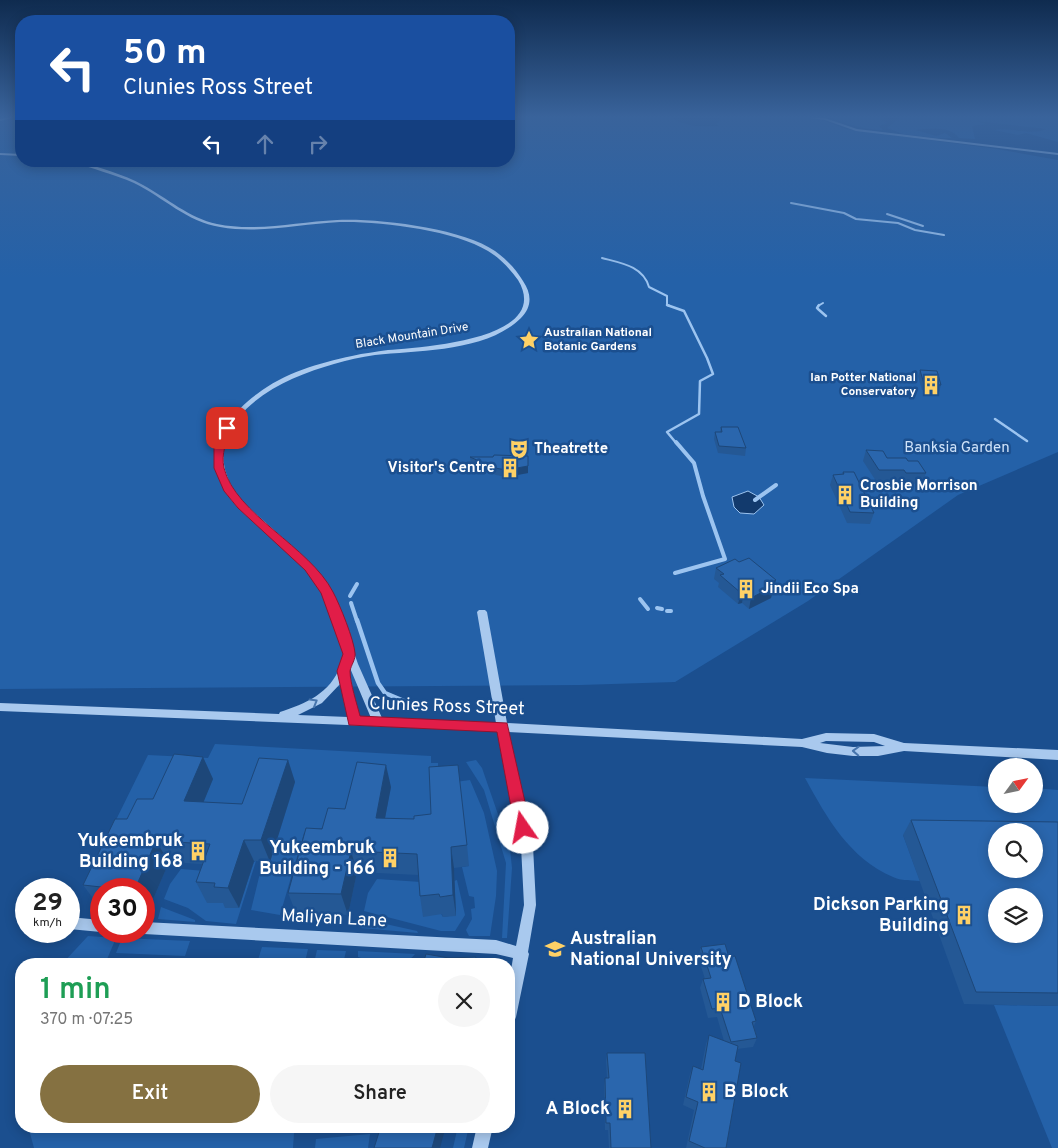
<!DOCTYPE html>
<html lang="en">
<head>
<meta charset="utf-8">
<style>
	:root { --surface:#fff; --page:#f6f6f6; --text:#222; --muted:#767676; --accent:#857141 }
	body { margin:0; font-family:Overpass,sans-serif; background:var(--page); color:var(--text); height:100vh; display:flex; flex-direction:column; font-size:19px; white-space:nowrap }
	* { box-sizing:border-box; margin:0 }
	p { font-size:16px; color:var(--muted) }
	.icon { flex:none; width:28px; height:28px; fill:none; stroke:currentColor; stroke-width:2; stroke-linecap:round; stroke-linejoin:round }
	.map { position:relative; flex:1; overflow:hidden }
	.drawer { position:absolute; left:15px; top:958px; width:500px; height:175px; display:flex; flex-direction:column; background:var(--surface); border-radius:20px; box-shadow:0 2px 12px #0003 }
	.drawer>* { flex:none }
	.top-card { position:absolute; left:15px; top:15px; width:500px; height:152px; border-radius:20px; box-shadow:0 2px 12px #0003; background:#1a4fa0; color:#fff; overflow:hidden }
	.needle { width:32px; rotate:57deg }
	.tools { position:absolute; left:988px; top:758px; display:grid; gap:10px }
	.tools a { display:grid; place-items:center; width:55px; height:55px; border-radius:50%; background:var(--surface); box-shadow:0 2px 12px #0003; font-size:25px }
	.speed { position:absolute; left:15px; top:878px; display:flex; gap:10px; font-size:25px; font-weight:700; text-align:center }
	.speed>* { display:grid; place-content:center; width:65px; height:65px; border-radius:50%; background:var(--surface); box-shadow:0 2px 12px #0003; line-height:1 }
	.speed small { font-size:12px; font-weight:400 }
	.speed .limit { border:8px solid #d22; background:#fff; color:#111 }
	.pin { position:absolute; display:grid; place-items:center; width:42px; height:42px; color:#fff; margin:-21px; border-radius:10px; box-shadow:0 2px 8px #0006 }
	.me { position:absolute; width:55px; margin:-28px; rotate:348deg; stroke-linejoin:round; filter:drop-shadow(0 0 4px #0008) }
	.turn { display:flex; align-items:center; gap:18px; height:105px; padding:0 25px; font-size:22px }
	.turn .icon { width:65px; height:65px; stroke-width:2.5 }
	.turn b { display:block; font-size:35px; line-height:42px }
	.lanes { display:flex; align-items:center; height:48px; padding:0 25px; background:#0003; justify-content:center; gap:25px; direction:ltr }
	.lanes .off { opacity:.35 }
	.round { display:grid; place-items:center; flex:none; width:52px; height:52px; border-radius:26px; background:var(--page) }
	.summary { display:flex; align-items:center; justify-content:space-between; height:85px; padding:0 25px }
	h1 { font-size:30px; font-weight:600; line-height:38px; color:#1e9e55 }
	.primary-button { display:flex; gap:10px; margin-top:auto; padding:10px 25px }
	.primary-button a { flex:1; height:58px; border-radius:30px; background:var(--accent); color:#fff; font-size:20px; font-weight:600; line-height:58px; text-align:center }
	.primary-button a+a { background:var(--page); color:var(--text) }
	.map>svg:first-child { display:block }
	.green { fill:#2461a8 }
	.water { fill:#123a6d; stroke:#9cc4f0 }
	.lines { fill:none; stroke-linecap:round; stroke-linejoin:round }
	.stream-far3 { stroke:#9cc4f0; stroke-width:2 }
	.stream-far2 { stroke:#9cc4f0; stroke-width:2.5 }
	.stream-far1 { stroke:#9cc4f0; stroke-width:4 }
	.stream { stroke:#9cc4f0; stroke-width:4.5 }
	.minor { fill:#a9c9ee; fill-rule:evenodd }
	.wall { fill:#245895 }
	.shaded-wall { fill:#1d4779 }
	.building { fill:#2a66ad; stroke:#1d4779; fill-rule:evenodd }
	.oneway { stroke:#4674ac }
	.route { fill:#e11d48; stroke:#92132f }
	.labels { text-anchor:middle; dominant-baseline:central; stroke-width:5; stroke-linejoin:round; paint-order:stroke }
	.far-poi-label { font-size:12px; font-weight:bold; fill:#fff; stroke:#1b4f8f; text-anchor:start }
	.far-street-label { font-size:12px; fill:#fff; stroke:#1b4f8f }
	.park-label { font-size:15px; fill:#cfe3fa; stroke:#1b4f8f }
	.poi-label { font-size:15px; font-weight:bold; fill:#fff; stroke:#1b4f8f; text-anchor:start }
	.near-street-label { font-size:18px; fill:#fff; stroke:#1b4f8f }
	.near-poi-label { font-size:18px; font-weight:bold; fill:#fff; stroke:#1b4f8f; text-anchor:end }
</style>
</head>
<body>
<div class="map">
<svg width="1058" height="1148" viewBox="0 0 1058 1148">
	<rect width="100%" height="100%" fill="#1b4f8f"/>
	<g class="green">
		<path d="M0,117H21V161H509V117H670C686,127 700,127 719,126L716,124L721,120L720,117L817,118L846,129L997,149L1058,160V452L958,495L808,601L675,682L580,685L0,689Z"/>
		<path d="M828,117H886L883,120L887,123L879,126L883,130C863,130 846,123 828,117Z"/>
		<path d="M901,117H1058V142L1026,133L1018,135L994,130C1010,127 1032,136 1046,129L975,121L986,124L972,126L975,139L959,138C951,126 929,128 916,130L936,136L945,133L952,138H935L903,134L887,128Z"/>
		<polygon points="215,744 431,756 431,763 438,763 438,767 448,783 470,780 484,813 497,871 496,896 490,936 469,936 466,930 472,919 471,909 475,908 474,897 469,896 462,867 469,866 433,822 309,829 304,833 280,915 251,910 260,873 270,861 256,813 114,824 148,755 208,758"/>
		<polygon points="476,760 482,768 510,849 512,868 507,938 502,938 506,863 484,790 466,762"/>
		<path d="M805,778L996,787V804H1034V788L1058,790V837L1034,831L903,835L920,881C911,880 901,881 893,877C849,858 827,818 805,778Z"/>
		<polygon points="256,861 236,924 206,921 188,908 164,899 170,884 181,869 218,872 226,904 238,908 254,862"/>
		<polygon points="377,879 421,882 443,917 456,915 454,881 457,880 465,915 455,931 441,931 364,911 368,893"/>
		<polygon points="161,907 195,920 195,922 158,919"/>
		<polygon points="363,919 417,931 418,933 361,928"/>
		<polygon points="88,936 116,938 105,964 62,964"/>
		<polygon points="122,938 190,941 185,956 116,953"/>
		<polygon points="262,947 308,949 305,962 258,960"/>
		<polygon points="317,950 346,951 343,964 314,963"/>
		<path d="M358,951L415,954C401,972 376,963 358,957Z"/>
		<polygon points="994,1005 1058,1006 1058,1148 1052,1148"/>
		<polygon points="28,1126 261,1126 294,1133 293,1148 34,1148"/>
		<polygon points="458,1126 469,1126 464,1148 453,1148"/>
		<polygon points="370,1134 368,1148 315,1148 316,1139"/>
	</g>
	<polygon class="water" points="748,491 759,497 764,505 754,514 740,513 734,507 732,497"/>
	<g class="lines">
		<g class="stream-far3">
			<polyline points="791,203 844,213 856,219 898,223 915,230 944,235"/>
			<polyline points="887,214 923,226"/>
			<path d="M602,258C621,263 643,266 649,287L667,296V305L670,306"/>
			<polyline points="818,306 823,303"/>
		</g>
		<g class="stream-far2">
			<polyline points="667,305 684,311 707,358 713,374 700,381 699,414 667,432 677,444"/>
			<polyline points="817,308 819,305"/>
			<polyline points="818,309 826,316"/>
			<polyline points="995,419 1027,441"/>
		</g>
		<g class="stream-far1">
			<polyline points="755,500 776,485"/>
			<polyline points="675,573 725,559 703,496 694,463 676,442"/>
			<polyline points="350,596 357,584"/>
			<polyline points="640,599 648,609"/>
			<polyline points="351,603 357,621"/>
			<polyline points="657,608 662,609"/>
			<polyline points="667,611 671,611"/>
		</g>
		<polyline class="stream" points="357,620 378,683 385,693 404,701"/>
		<g class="minor">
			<polygon points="9,117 16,117 0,121 0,119"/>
			<polygon points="803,117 825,118 857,129 1058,153 1058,155 856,131 825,120"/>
			<polygon points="0,153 21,154 21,156 0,155"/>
			<path d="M71,161H78C100,168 123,174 143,185C167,198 189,218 217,224C256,232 297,222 337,220C377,218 462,228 495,251C506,259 516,269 523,281C532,294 532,307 521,318C486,352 420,350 375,355C361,357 347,360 334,364C295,375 242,397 227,438C217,462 229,488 246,505L302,555L316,569L328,585L338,606L358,664L382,718L496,723L477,612L479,610H485L487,612L507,723L802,739L826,733L874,734L904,743L1058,750V760L904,751L878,756H853L827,753L802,747L508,732L533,846L536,905L528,952L529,954L516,1017L514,1022L509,1024V982L513,958L496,954L144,934L139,933V931H144V922L496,940L516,946L524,905L521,846L498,731L0,711V703L279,714L280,712C305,704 331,693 340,666C342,662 344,659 344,655C344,646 338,634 336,626C329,604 320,585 305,568C283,544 254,526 233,502C200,462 220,421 257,394C284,373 319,363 352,356C364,353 376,352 388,350C420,347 554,340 518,280C510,269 500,258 488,251C454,230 379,221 340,222C300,224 260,234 220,227C187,222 163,197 134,183C114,174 92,169 71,161ZM350,668L371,718L358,717L349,671ZM341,683L348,717L298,715L322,703ZM826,741L874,742L885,746L853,747L820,743Z"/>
			<polygon points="69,917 101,920 101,931 104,931 101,932 69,929"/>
			<polygon points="477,1126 493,1126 488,1148 472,1148"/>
		</g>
	</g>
	<g class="wall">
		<polygon points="920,370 941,385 939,392 922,390 918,376"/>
		<polygon points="721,427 746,448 745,456 718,453 714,439 715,432 720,432"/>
		<polygon points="866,450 887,458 908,461 926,473 922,484 902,484 900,481 876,481 863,461"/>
		<polygon points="470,457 528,473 506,477 496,475 471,464"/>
		<polygon points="843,472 874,513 870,524 847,523 830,485 833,475 842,474"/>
		<polygon points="716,568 773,591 771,598 749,609 742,603 738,604 718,587 719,583 714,579"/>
		<polygon points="203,757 213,779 203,802 242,804 288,760 295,782 270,862 254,861 239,908 225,908 223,903 207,903 196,882 202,864 169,862 148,911 144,910 144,889 101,889 101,906 98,905 83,885 127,819 153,799"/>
		<polygon points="391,787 385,818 467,845 469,866 454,868 456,916 443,917 442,914 423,917 420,896 418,875 357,872 348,915 296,913 288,893 322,829 345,809"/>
		<polygon points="911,820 1058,822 1058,1006 964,1004 903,835"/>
		<polygon points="701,947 729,957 756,1021 754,1026 757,1038 753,1047 737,1049 735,1061 726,1148 686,1148 694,1110 683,1105 690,1074 693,1066 701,1069 706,1044 709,1035 724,1041 717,1017 708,1018 700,988 703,979 705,979 698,957"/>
		<polygon points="607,1053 651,1148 609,1148 608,1130 605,1130 604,1086 605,1078 607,1078 606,1061"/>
	</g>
	<g class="shaded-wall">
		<polygon points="528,466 528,473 506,477 506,470"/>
		<polygon points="776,580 771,598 749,609 751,598 770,583"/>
		<polygon points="744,591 742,603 738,604 741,593"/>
		<polygon points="203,757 213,779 195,823 184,801"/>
		<polygon points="288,760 295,782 270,862 261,840"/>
		<polygon points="386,765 391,787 381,839 376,818"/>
		<polygon points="244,840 254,861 239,908 228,888"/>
		<polygon points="156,841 169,862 148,911 144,904 144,889 135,889"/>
		<polygon points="451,847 454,868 456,916 453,895"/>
		<polygon points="351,851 357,872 348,915 341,894"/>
		<polygon points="438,1126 446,1126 440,1148 432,1148"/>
	</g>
	<g class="building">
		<polygon points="920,370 937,371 941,385 924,384"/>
		<polygon points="721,427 738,427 746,448 719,446 715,432 722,432"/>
		<polygon points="866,450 883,451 887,458 906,458 908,461 918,461 926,473 906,473 904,470 879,470"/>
		<polygon points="494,455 528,456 528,466 506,470 495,468 470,457 493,457"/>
		<polygon points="843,472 854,472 874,513 850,512 833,475 844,474"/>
		<polygon points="749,558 776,580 770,583 774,586 751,598 744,591 741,593 720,575 724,574 716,568 735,559 739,562"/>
		<polygon points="174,754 203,757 184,801 242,804 259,758 288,760 261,840 244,840 228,888 214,887 215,883 196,882 210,844 156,841 135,889 119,889 83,885 115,819 127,819 137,799 153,799"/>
		<polygon points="357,762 386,765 376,818 414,819 414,816 431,814 429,767 458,765 467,845 451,847 453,895 440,897 439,894 420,896 417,854 351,851 341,894 288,893 306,828 322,829 328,808 345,809"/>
		<path d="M911,820L1058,822V993L976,992ZM996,831H1034V869H996ZM996,896H1034V934H996Z"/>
		<polygon points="725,944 729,957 735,956 756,1021 752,1022 757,1038 731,1042 720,1008 712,1009 703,979 711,978 701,947"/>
		<polygon points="426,954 449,958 476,957 474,964 423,964"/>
		<polygon points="251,962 286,964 250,964"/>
		<polygon points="709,1035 738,1046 735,1061 741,1063 726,1148 705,1148 689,1141 698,1102 686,1097 693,1066 703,1070"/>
		<polygon points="607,1053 645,1053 651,1148 611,1148 610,1123 606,1123 605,1078 609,1078"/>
		<polygon points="381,1126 438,1126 432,1148 374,1148"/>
	</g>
	<defs><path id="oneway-chevron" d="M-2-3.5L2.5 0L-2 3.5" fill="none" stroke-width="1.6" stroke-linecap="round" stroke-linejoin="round" transform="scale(1.25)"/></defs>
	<g class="oneway">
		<use href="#oneway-chevron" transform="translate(314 702) rotate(-30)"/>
		<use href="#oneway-chevron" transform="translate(856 751) rotate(-178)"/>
	</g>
	<linearGradient id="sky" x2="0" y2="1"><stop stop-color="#0f2b4f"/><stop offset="0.42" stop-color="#39639b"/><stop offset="1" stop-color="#39639b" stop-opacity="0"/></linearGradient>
	<rect width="1058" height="278" fill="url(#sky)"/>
	<path class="route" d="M227,425L232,428C226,441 221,454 224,468C235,514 310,547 333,592C340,605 354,640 355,653C356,659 351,665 350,671C350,683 357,704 360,716L507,723L531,828L528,832L523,835L518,832L515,828L497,732L349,725L337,671L343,654L321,593L305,570L238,508L224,491L214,468V448L222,428Z"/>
	<defs>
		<symbol id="sight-bare" viewBox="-9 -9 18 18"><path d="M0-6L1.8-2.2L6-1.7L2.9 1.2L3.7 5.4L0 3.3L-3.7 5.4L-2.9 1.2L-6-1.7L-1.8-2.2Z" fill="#ffd166" stroke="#1b4f8f" stroke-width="2.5" paint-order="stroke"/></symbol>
		<symbol id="building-bare" viewBox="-9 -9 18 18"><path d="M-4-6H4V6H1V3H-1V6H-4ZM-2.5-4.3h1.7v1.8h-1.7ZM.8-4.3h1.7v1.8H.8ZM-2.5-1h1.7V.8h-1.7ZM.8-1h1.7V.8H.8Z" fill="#ffd166" stroke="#1b4f8f" stroke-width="2.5" paint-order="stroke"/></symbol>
		<symbol id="theatre-bare" viewBox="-9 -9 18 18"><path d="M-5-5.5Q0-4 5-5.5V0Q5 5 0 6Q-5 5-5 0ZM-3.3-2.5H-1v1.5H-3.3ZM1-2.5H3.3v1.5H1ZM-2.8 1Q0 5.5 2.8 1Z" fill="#ffd166" stroke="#1b4f8f" stroke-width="2.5" paint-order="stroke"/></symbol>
		<symbol id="university-bare" viewBox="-9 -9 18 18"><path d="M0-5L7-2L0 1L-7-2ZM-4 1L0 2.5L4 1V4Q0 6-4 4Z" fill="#ffd166" stroke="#1b4f8f" stroke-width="2.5" paint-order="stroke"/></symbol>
	</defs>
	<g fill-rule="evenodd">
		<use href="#sight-bare" x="515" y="326" width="28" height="28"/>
		<use href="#building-bare" x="917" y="371" width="28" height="28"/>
		<use href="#theatre-bare" x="505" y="435" width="28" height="28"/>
		<use href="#building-bare" x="496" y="454" width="28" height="28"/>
		<use href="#building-bare" x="831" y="481" width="28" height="28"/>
		<use href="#building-bare" x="732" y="575" width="28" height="28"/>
		<use href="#building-bare" x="184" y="837" width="28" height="28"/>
		<use href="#building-bare" x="376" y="844" width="28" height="28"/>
		<use href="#building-bare" x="950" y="901" width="28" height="28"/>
		<use href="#university-bare" x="541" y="935" width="28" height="28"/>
		<use href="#building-bare" x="709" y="988" width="28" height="28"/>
		<use href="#building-bare" x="695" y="1078" width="28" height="28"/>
		<use href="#building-bare" x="611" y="1095" width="28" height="28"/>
	</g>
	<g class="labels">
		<g class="far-poi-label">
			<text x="544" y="333">Australian National<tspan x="544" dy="14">Botanic Gardens</tspan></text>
			<text x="916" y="378" text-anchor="end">Ian Potter National<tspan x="916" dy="14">Conservatory</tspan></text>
		</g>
		<g class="far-street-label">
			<text transform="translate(412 336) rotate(-9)">Black Mountain Drive</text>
		</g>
		<g class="park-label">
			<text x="957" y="448">Banksia Garden</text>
		</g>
		<g class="poi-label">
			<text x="534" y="449">Theatrette</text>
			<text x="495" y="468" text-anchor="end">Visitor's Centre</text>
			<text x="860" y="486">Crosbie Morrison<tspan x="860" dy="17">Building</tspan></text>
			<text x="761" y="589">Jindii Eco Spa</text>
		</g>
		<g class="near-street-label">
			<text transform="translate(447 707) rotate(2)">Clunies Ross Street</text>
			<text transform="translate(334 919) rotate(3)">Maliyan Lane</text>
		</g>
		<g class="near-poi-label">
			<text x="183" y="841">Yukeembruk<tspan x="183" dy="21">Building 168</tspan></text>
			<text x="375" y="848">Yukeembruk<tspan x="375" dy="21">Building - 166</tspan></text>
			<text x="949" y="905">Dickson Parking<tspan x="949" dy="21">Building</tspan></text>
			<text x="570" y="939" text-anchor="start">Australian<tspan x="570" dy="21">National University</tspan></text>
			<text x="738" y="1002" text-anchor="start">D Block</text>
			<text x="724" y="1092" text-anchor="start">B Block</text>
			<text x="610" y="1109">A Block</text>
		</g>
	</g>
</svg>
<div class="tools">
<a><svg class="needle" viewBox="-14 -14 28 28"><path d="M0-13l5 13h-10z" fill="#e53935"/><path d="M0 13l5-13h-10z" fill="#767676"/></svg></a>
<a><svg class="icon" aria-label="search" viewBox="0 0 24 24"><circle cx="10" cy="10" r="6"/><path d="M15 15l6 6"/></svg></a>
<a><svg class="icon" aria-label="layers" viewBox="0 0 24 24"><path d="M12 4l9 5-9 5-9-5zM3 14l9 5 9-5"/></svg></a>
</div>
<div class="speed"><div>29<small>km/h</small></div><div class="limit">30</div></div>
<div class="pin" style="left:227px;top:428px;background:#d93025"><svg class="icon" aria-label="arrive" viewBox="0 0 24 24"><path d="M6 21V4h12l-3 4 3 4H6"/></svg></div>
<svg class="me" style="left:523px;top:828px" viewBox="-20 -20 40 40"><circle r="19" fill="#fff"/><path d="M0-13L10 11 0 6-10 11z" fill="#e11d48"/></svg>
<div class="top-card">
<div class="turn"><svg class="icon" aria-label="left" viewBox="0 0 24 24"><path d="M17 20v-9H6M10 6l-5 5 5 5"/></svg><div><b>50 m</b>Clunies Ross Street</div></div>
<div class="lanes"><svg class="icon" aria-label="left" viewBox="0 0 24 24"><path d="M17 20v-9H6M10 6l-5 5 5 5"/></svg><svg class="icon off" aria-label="ahead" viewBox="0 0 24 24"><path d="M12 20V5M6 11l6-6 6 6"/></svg><svg class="icon off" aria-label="right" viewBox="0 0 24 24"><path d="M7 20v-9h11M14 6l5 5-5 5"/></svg></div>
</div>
<section class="drawer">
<div class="summary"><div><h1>1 min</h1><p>370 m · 07:25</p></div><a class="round"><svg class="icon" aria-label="close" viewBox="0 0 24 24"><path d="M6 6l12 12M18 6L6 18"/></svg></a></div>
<div class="primary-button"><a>Exit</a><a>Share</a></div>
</section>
</div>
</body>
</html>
